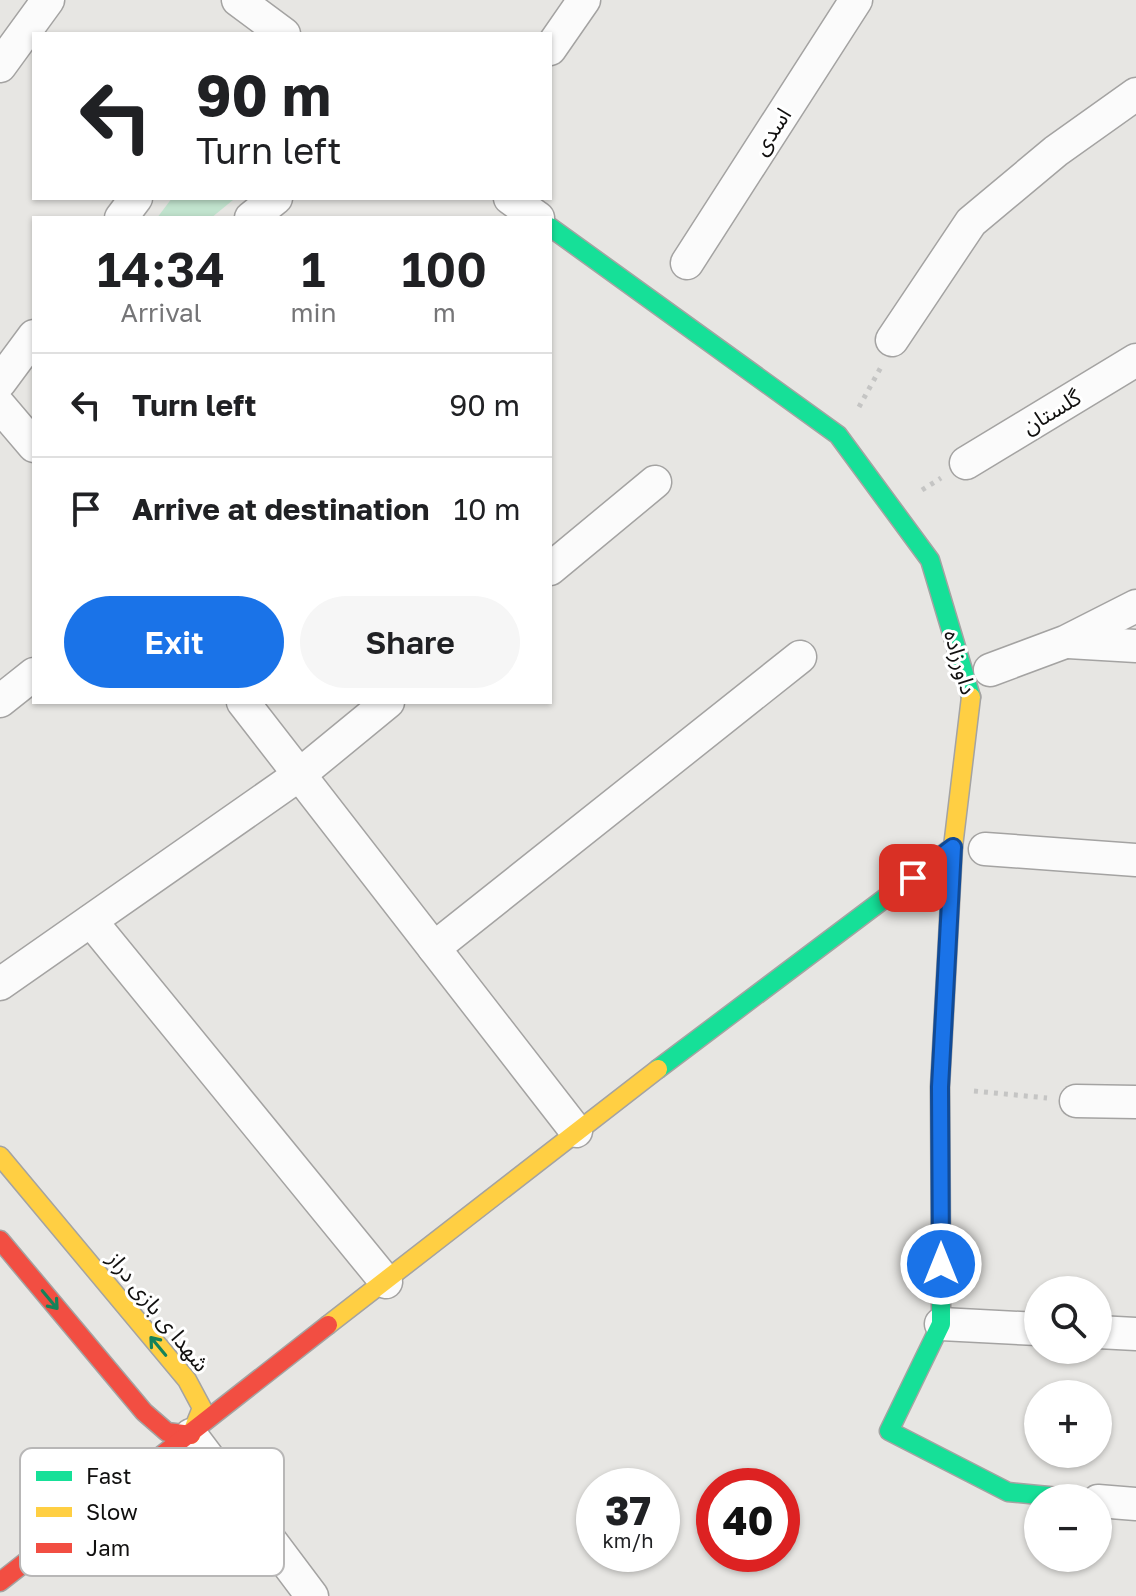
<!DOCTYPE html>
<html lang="en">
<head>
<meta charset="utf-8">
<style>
	:root { --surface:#fff; --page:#f6f6f6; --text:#202124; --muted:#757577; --line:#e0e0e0; --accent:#1a73e8 }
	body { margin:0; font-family:"Golos Text","Noto Sans Arabic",sans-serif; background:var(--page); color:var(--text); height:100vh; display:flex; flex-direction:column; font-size:30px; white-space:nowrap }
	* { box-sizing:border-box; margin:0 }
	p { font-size:26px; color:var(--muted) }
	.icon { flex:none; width:44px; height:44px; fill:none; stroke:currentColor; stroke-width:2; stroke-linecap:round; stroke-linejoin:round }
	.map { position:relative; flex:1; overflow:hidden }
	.panel { position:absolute; left:32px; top:216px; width:520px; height:488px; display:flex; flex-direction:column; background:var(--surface); border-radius:0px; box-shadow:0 2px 6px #0004 }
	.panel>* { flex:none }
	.banner { position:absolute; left:32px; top:32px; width:520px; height:168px; border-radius:0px; box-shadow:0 2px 6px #0004; background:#fff; color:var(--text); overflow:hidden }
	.controls { position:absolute; left:1024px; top:1276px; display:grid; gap:16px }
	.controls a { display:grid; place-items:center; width:88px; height:88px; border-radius:50%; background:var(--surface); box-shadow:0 2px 6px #0004; font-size:40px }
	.speed { position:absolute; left:576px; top:1468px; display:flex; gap:16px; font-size:40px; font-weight:700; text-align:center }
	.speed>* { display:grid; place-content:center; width:104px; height:104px; border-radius:50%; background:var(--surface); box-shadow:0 2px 6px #0004; line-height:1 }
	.speed small { font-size:20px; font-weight:400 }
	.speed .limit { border:12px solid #d22; background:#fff; color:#111 }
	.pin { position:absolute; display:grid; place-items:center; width:68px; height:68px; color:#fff; margin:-34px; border-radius:16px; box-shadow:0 4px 12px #0006 }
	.me { position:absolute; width:88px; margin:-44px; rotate:0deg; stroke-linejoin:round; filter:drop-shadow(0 0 6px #0008) }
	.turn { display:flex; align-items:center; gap:28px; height:168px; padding:0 32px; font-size:36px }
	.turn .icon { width:104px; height:104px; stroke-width:2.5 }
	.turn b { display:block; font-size:56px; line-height:68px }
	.eta { display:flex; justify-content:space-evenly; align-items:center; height:136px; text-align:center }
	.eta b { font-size:48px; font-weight:600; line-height:56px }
	.primary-button { display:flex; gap:16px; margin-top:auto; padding:16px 32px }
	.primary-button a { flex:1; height:92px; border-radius:48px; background:var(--accent); color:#fff; font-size:32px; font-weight:600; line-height:92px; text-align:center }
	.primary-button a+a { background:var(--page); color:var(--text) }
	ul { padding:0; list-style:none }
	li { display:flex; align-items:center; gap:24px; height:104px; padding:0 32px; border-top:2px solid var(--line) }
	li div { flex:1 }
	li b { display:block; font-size:30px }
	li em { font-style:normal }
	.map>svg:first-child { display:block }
	.green { fill:#c1e3ce }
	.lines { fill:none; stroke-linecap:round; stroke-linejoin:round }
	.street-casing { stroke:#a4a3a2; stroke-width:35 }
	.fast-casing { stroke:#a4a3a2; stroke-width:21 }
	.slow-casing { stroke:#a4a3a2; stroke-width:21 }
	.jam-casing { stroke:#a4a3a2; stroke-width:21 }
	.path { stroke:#c5c5c4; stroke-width:5; stroke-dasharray:4 6; stroke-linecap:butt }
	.street { stroke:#fbfbfb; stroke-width:32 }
	.fast { stroke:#16e098; stroke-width:18 }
	.slow { stroke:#ffcf43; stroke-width:18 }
	.jam { stroke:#f24e42; stroke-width:18 }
	.oneway { stroke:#14825a }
	.route-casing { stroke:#114b97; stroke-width:20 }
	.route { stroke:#1a73e8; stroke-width:14 }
	.labels { text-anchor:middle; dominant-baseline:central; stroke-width:6; stroke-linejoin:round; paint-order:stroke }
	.street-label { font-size:22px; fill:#11100f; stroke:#fff }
	.key { fill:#fff; stroke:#b8b7b7; stroke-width:2 }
	.key-label { font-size:22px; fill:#11100f }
</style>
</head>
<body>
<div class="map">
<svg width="1136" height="1596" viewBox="0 0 1136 1596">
	<rect width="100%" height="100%" fill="#e7e6e3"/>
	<polygon class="green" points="172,198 231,198 233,200 211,218 157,218"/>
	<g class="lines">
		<defs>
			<g id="street">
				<polyline points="238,0 284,34"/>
				<polyline points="550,49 584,0"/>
				<polyline points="0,66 48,0"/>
				<polyline points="510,198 538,218"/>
				<polyline points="121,218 136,198"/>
				<polyline points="251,218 276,198"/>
				<polyline points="687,263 856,0"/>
				<polyline points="892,340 971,222 1056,151 1136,94"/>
				<polyline points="0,382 34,336"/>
				<polyline points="0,406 34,446"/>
				<polyline points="966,463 1136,360"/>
				<polyline points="550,569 655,482"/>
				<polyline points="1068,642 1136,646"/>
				<polyline points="990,670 1065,642 1136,606"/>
				<polyline points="0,701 34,674"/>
				<polyline points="243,702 576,1131"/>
				<polyline points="985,849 1136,860"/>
				<polyline points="91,921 386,1282"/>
				<polyline points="434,948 800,657"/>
				<polyline points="0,984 299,775 388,702"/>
				<polyline points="1076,1101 1136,1102"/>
				<polyline points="941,1324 1038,1329"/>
				<polyline points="1098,1332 1136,1334"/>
				<polyline points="191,1435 312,1596"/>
				<polyline points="1098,1501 1136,1504"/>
			</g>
			<g id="fast">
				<polyline points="550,227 838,435 930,560 971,697"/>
				<polyline points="658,1069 953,847"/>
				<polyline points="941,1256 941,1324 889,1431 1008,1492 1069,1498"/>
			</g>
			<g id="slow">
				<polyline points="0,1156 187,1380 202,1408 191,1435"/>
				<polyline points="941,1256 940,1087 953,847 971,697"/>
				<polyline points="328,1325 658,1069"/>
			</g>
			<g id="jam">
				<polyline points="0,1240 144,1412 167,1432 191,1435"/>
				<polyline points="0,1582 328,1325"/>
			</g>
		</defs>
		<use href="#street" class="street-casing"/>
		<use href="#fast" class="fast-casing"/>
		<use href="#slow" class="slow-casing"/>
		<use href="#jam" class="jam-casing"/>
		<g class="path">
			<polyline points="859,407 881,367"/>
			<polyline points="922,490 941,478"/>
			<polyline points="974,1091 1047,1098"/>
		</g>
		<use href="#street" class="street"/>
		<use href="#fast" class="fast"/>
		<use href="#slow" class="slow"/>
		<use href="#jam" class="jam"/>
	</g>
	<defs><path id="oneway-shaft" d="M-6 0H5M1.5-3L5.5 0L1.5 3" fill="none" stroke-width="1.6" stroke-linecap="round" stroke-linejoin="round" transform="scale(2)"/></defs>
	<g class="oneway">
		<use href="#oneway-shaft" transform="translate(50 1300) rotate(50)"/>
		<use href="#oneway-shaft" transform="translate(158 1346) rotate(-130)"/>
	</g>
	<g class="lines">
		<defs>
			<polyline id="route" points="913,878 953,847 940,1087 941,1264"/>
		</defs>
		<use href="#route" class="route-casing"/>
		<use href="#route" class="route"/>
	</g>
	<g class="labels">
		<g class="street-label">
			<text transform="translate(771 131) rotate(-57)">اسدی</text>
			<text transform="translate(1051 411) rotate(-31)">گلستان</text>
			<text transform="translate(961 662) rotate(74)">داورزاده</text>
			<text transform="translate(159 1311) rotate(51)">شهدا ی بازی دراز</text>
		</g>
	</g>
	<rect x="20" y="1448" width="264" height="128" rx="12" class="key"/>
	<rect x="36" y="1471" width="36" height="10" fill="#16e098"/>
	<rect x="36" y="1507" width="36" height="10" fill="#ffcf43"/>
	<rect x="36" y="1543" width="36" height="10" fill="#f24e42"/>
	<g class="key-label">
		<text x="86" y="1484">Fast</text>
		<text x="86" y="1520">Slow</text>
		<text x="86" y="1556">Jam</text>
	</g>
</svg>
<div class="controls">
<a><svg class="icon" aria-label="search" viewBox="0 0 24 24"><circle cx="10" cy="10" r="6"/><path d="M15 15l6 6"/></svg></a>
<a>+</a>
<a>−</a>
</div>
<div class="speed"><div>37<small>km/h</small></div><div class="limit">40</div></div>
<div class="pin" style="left:913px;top:878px;background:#d93025"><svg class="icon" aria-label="arrive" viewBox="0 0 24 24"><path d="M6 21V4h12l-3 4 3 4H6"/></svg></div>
<svg class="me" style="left:941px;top:1264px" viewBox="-20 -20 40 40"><circle r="17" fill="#1a73e8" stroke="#fff" stroke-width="3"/><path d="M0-11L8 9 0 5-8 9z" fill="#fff"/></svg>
<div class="banner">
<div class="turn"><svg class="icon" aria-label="left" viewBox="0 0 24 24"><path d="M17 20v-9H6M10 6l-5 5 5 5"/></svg><div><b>90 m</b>Turn left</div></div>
</div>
<section class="panel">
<div class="eta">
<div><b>14:34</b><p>Arrival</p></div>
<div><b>1</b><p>min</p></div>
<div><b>100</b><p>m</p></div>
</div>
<ul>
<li><svg class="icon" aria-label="left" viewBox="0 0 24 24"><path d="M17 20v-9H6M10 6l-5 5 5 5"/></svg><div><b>Turn left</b></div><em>90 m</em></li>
<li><svg class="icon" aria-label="arrive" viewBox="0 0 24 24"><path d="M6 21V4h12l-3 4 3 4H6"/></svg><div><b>Arrive at destination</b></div><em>10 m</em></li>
</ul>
<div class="primary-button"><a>Exit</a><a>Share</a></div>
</section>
</div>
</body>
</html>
